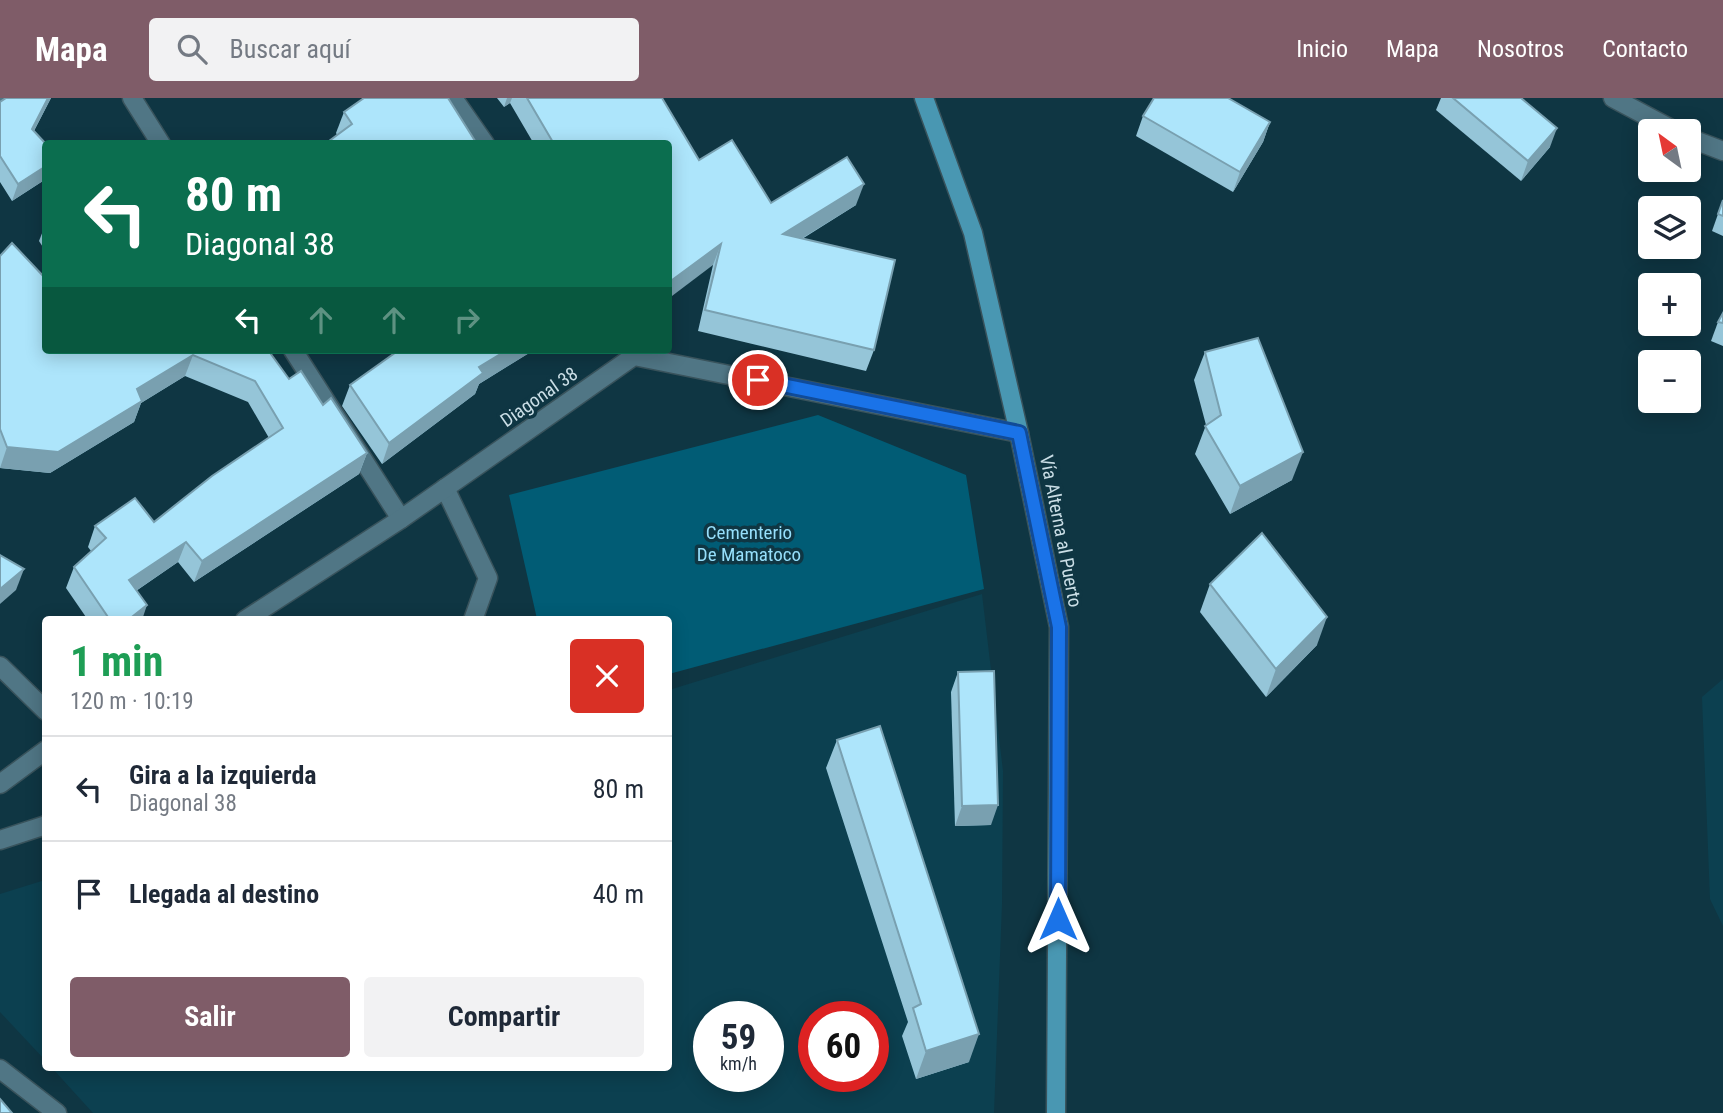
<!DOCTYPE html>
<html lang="es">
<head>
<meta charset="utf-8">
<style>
	:root { --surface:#fff; --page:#f2f2f3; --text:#1f2937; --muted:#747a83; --line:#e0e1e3; --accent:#7f5c68 }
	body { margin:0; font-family:"Roboto Condensed",sans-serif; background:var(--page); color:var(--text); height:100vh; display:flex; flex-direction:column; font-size:26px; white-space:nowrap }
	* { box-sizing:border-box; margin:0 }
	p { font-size:23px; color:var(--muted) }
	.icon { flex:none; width:38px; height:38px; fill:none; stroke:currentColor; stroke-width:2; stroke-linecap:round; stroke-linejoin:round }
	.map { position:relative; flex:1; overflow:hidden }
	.drawer { position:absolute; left:42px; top:518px; width:630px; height:455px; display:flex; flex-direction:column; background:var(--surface); border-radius:7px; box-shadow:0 4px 18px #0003 }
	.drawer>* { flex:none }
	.guide { position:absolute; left:42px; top:42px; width:630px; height:214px; border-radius:7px; box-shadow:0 4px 18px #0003; background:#0b6e4f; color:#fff; overflow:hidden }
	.needle { width:46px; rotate:327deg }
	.controls { position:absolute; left:1638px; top:21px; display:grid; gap:14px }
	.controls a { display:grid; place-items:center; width:63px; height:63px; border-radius:7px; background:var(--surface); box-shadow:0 4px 18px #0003; font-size:35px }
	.speed { position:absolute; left:693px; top:903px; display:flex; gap:14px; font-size:35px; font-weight:700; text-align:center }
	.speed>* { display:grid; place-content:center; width:91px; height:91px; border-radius:50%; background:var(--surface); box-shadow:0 4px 18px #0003; line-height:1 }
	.speed small { font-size:18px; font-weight:400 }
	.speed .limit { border:10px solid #d22; background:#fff; color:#111 }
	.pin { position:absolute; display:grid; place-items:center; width:60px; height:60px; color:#fff; margin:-30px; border:4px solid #fff; border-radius:50%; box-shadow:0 2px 7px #0007 }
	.me { position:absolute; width:77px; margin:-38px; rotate:0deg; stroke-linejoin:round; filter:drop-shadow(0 0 5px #0008) }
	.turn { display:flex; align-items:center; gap:24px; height:147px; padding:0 28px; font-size:32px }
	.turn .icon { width:91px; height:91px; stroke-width:2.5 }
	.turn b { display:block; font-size:49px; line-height:60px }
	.lanes { display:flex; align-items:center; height:66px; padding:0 28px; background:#0003; justify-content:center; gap:35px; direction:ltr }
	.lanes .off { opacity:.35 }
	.round { display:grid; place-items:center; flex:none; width:74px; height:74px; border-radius:7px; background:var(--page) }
	.overview { display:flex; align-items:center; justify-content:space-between; height:119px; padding:0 28px }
	h1 { font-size:42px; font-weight:700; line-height:52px; color:#1e9e55 }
	.primary-button { display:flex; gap:14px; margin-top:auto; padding:14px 28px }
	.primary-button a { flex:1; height:80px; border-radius:7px; background:var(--accent); color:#fff; font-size:28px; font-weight:700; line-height:80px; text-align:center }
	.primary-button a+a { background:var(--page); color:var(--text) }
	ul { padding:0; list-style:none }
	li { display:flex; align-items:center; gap:21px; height:105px; padding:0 28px; border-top:2px solid var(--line) }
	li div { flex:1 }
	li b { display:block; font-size:26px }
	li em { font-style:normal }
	header { display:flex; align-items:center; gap:42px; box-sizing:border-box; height:98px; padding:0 35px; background:var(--accent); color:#fff }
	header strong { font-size:33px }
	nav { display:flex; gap:38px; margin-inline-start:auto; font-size:24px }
	.search { width:490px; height:63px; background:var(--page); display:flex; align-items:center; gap:18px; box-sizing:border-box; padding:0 24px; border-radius:7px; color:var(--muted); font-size:26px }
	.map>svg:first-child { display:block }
	.built { fill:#0c4050; fill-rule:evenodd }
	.green { fill:#015c75 }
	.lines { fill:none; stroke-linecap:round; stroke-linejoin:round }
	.service-casing { stroke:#39535c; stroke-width:21 }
	.minor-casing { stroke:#39535c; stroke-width:21 }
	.primary-casing { stroke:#39535c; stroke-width:21 }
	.service { stroke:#507685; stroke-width:18 }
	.minor { stroke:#507685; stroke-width:18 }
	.primary { stroke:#4997b2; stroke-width:18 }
	.wall { fill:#95c5d8 }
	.shaded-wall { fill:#79a0b0 }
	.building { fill:#ade5fb; stroke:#79a0b0; stroke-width:2 }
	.route-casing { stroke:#114b97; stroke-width:18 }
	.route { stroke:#1a73e8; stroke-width:12 }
	.labels { text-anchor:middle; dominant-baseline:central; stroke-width:7; stroke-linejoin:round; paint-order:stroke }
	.street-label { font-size:19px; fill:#cadee6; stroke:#0f3643 }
	.park-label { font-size:19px; fill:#96dffb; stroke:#0f3643 }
</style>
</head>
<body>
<header>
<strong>Mapa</strong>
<div class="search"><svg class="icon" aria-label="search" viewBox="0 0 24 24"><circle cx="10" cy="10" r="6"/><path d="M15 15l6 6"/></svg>Buscar aquí</div>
<nav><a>Inicio</a><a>Mapa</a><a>Nosotros</a><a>Contacto</a></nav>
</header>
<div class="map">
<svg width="1723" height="1015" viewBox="0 0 1723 1015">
	<rect width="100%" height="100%" fill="#0f3643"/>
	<g class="built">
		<path d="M982,496L1003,673L1002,806L994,1015H93L52,970H668L669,592ZM709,919H768V978H709ZM814,919H873V978H814Z"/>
		<polygon points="1723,581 1723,828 1710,801 1702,599"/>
		<polygon points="45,782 46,782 45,962 0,914 0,796"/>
	</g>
	<polygon class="green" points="818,317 966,377 984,491 669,576 668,522 537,521 509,397"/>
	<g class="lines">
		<defs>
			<g id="service">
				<polyline points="445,390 488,480 473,522"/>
				<polyline points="0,742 46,727"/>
			</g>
			<g id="minor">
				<polyline points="132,0 161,46"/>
				<polyline points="453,0 485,46"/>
				<polyline points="1613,0 1675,33"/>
				<polyline points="0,3 4,0"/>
				<polyline points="1689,40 1723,53"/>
				<polyline points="293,252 401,421"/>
				<polyline points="245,522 401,421 634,258 1019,335"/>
				<polyline points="0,568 46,613"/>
				<polyline points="0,686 46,652"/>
				<polyline points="0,971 57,1015"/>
			</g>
			<polyline id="primary" points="924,0 973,135 1019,335 1059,529 1056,1015"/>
		</defs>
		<use href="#service" class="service-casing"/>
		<use href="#minor" class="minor-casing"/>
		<use href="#primary" class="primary-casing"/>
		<use href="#service" class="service"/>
		<use href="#minor" class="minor"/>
		<use href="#primary" class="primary"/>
	</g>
	<g class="wall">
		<polygon points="6,0 51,0 34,33 46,46 46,81 12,103 0,84 0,4"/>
		<polygon points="497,0 662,0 699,62 771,105 856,107 802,141 874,252 866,273 698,233 713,167 668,46 534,46 510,5 504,9"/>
		<polygon points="1441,0 1521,0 1550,49 1521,83 1436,12"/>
		<polygon points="344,14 477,46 337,37 336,35"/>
		<polygon points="1143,18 1270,24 1263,44 1233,94 1136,38"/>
		<polygon points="1723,102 1723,138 1712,133"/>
		<polygon points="46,125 46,154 39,143"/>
		<polygon points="0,158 46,252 268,252 289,281 323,307 367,355 359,376 194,484 178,464 136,493 142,522 88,522 66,490 74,469 91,453 88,449 95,428 154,424 269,340 248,304 185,278 141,305 134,324 50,375 0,370"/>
		<polygon points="1723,215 1723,248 1711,243 1718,224"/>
		<polygon points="399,252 534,252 479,286 475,296 382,366 342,308 350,287"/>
		<polygon points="1205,254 1292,382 1230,416 1195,356 1206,327 1194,282"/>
		<polygon points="1210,486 1317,547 1266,599 1200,514"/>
		<polygon points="958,574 991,727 955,728 951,594"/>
		<polygon points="837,642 969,964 916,981 902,938 908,924 826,670"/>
	</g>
	<g class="shaded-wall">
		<polygon points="48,0 51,0 26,48 32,31"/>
		<polygon points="507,0 512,0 510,5 504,9"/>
		<polygon points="1270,24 1263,44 1233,94 1240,74"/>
		<polygon points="1557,30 1550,49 1521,83 1528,63"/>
		<polygon points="46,68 46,81 12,103 18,86"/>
		<polygon points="864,86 856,107 775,157 783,136"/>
		<polygon points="721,146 713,167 668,201 668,185"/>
		<polygon points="507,252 534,252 479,286 475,296 382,366 389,345 479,269"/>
		<polygon points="193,257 185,278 141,305 134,324 50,375 0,370 7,349 137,291"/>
		<polygon points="1303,354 1292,382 1230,416 1240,388"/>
		<polygon points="367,355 359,376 194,484 202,463"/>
		<polygon points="186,444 178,464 121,503 129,482"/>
		<polygon points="24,471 16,492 0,506 0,491"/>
		<polygon points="147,507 142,522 128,522"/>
		<polygon points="1327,519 1317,547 1266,599 1276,571"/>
		<polygon points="998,707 991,727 955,728 962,708"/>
		<polygon points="979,936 969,964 916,981 926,953"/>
	</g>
	<g class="building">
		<polygon points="6,0 48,0 32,31 46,46 46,68 18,86 0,58 0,4"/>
		<polygon points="364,0 448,0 477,46 325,46 352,26 344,14"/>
		<polygon points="527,0 662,0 699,62 732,42 771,105 847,59 864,86 783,136 895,162 874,252 705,212 721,146 668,185 668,46 554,46"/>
		<polygon points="1154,0 1228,0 1270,24 1240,74 1143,18"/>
		<polygon points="1453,0 1521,0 1557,30 1528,63"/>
		<polygon points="1723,102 1723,118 1718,116"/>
		<polygon points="12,145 46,181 46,252 268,252 289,281 301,273 323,307 331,300 367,355 202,463 186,444 129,482 147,507 128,522 110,522 74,469 106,440 95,428 135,400 154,424 212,378 283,330 255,283 193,257 137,291 142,303 58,354 7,349 0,331 0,158"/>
		<polygon points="1723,215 1723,225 1718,224"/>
		<polygon points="1258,240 1303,354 1240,388 1205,328 1221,317 1205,254"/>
		<polygon points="399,252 507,252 479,269 483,275 389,345 350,287"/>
		<polygon points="1262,435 1327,519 1276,571 1210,486"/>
		<polygon points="0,457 24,471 0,491"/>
		<polygon points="994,573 998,707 962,708 958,574"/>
		<polygon points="880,628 979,936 926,953 913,910 921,906 837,642"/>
		<polygon points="0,1001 12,1015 0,1015"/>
	</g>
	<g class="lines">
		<defs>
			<polyline id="route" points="758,282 1019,335 1059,529 1058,821"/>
		</defs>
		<use href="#route" class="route-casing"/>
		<use href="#route" class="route"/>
	</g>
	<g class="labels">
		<g class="street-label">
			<text transform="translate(539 299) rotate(-35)">Diagonal 38</text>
			<text transform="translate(1061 433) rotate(79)">Vía Alterna al Puerto</text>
		</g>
		<g class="park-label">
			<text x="749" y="434">Cementerio<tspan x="749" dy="22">De Mamatoco</tspan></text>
		</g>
	</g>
</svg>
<div class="controls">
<a><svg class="needle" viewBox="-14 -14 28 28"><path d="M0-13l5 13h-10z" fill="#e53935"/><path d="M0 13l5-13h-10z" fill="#747a83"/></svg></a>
<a><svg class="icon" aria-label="layers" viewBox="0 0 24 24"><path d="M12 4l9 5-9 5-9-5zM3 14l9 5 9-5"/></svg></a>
<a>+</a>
<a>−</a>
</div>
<div class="speed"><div>59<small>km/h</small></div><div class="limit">60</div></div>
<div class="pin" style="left:758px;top:282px;background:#d93025"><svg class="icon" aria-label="arrive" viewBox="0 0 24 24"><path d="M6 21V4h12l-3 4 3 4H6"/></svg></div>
<svg class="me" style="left:1058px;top:821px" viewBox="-20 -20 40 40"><path d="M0-17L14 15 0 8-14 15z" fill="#1a73e8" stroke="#fff" stroke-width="4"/></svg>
<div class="guide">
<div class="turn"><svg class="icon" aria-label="left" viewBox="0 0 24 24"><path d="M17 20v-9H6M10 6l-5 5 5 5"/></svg><div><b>80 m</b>Diagonal 38</div></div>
<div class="lanes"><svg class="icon" aria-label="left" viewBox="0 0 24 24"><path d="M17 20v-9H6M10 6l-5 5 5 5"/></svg><svg class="icon off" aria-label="ahead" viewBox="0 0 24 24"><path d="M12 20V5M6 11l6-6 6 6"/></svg><svg class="icon off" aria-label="ahead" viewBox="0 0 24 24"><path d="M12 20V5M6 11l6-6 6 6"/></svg><svg class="icon off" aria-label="right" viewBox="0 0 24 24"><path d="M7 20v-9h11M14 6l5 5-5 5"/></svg></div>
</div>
<section class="drawer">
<div class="overview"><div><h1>1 min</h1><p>120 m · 10:19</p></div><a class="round" style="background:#d93025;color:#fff"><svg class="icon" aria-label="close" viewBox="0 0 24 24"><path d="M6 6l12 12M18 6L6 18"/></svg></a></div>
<ul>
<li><svg class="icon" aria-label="left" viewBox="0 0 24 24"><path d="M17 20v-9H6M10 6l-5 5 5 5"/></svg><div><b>Gira a la izquierda</b><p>Diagonal 38</p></div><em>80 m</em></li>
<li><svg class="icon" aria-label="arrive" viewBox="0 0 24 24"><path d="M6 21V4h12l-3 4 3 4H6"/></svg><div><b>Llegada al destino</b></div><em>40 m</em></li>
</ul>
<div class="primary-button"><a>Salir</a><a>Compartir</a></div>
</section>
</div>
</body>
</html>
